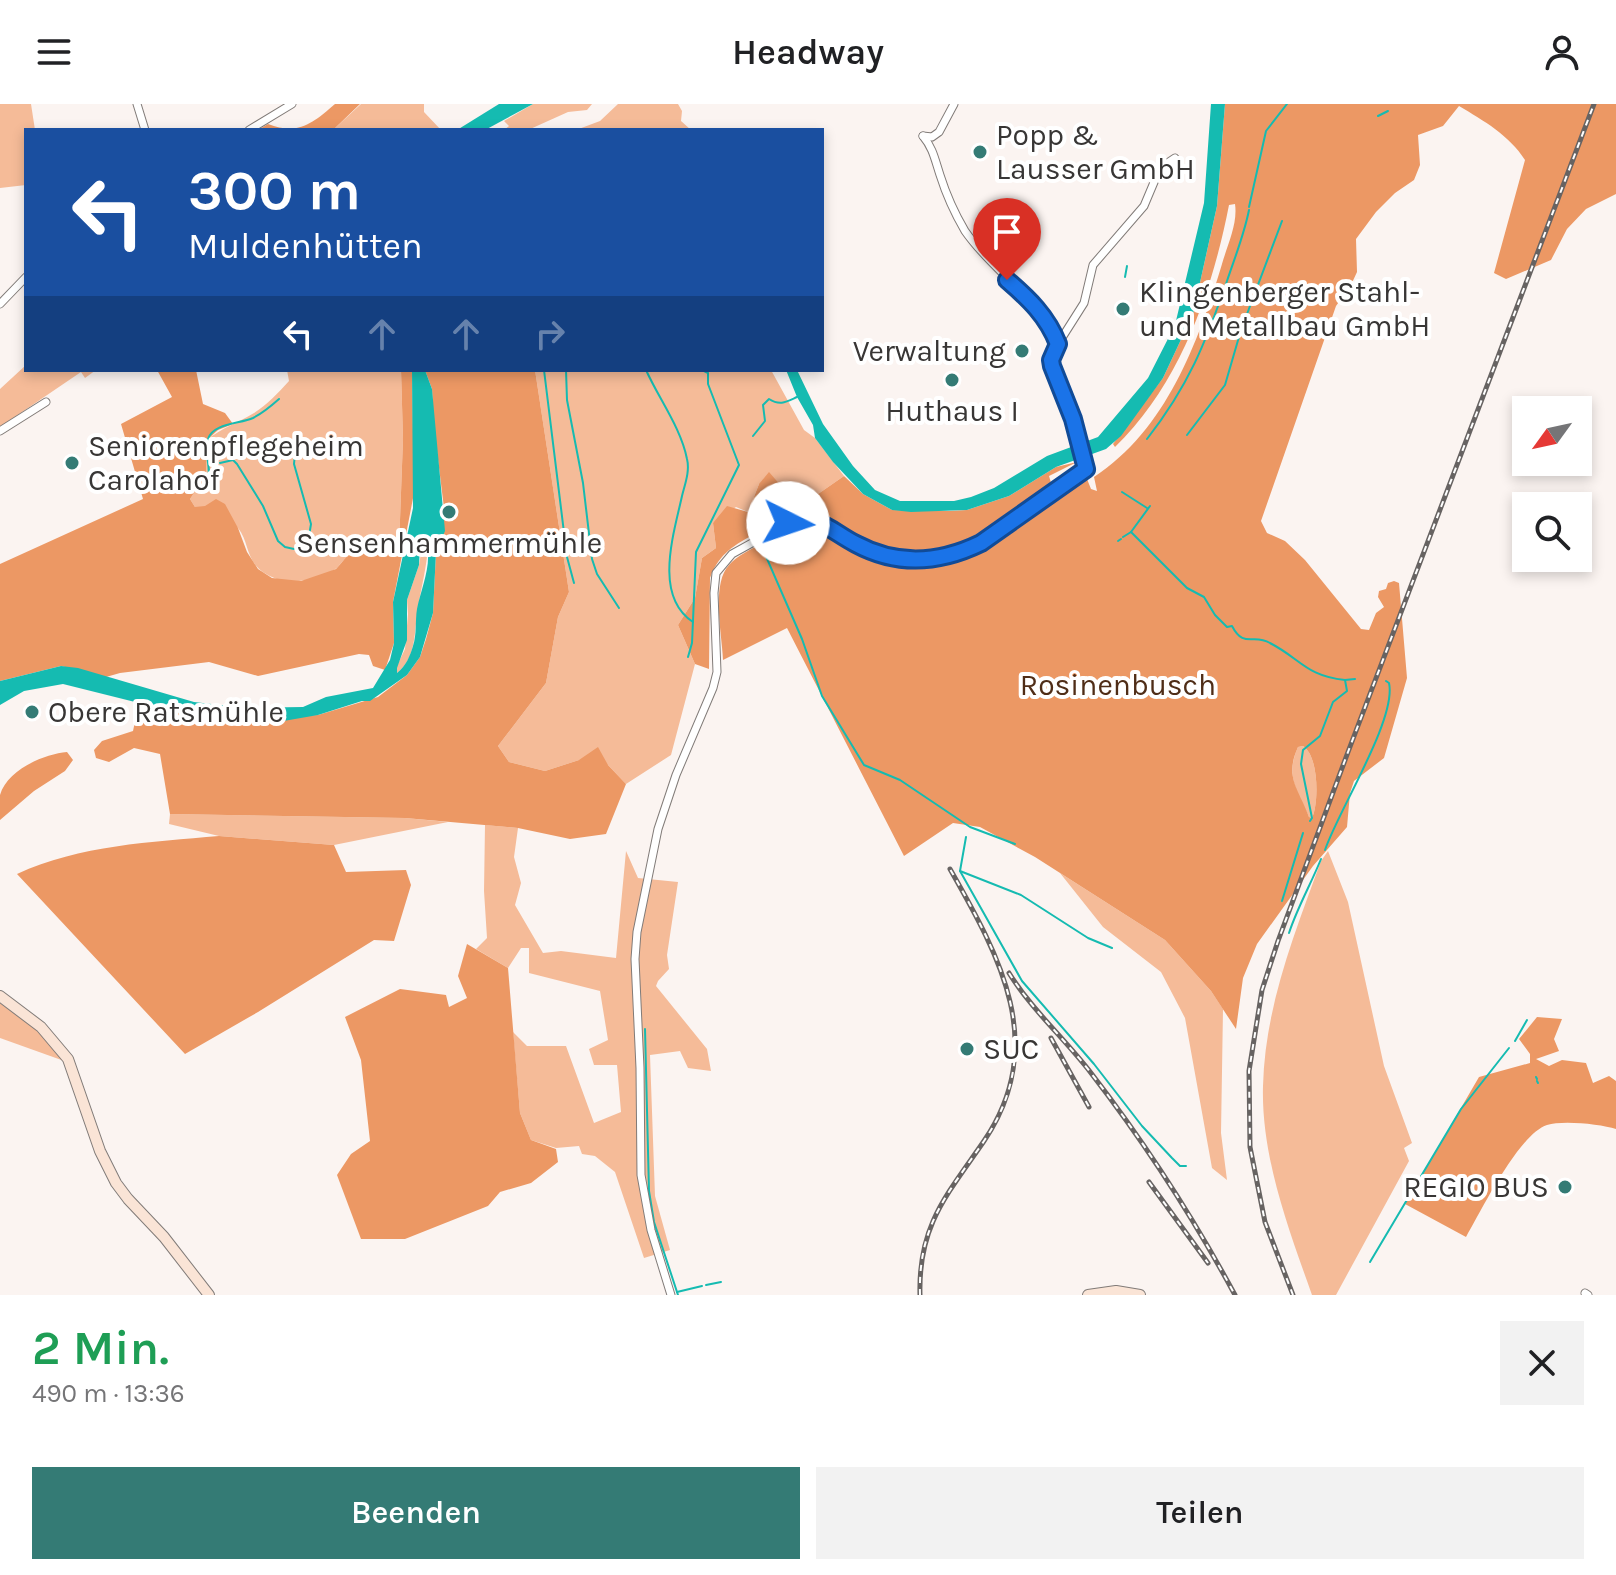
<!DOCTYPE html>
<html lang="de">
<head>
<meta charset="utf-8">
<style>
	:root { --surface:#fff; --page:#f2f2f2; --text:#202124; --muted:#757577; --accent:#347b75 }
	body { margin:0; font-family:Karla,sans-serif; background:var(--page); color:var(--text); height:100vh; display:flex; flex-direction:column; font-size:30px; white-space:nowrap }
	* { box-sizing:border-box; margin:0 }
	p { font-size:26px; color:var(--muted) }
	.icon { flex:none; width:44px; height:44px; fill:none; stroke:currentColor; stroke-width:2; stroke-linecap:round; stroke-linejoin:round }
	.map { position:relative; height:1191px; overflow:hidden }
	.panel { display:flex; flex-direction:column; background:var(--surface); flex:1 }
	.panel>* { flex:none }
	.top-card { position:absolute; left:24px; top:24px; width:800px; height:244px; border-radius:0px; box-shadow:0 4px 12px #0003; background:#1a4fa0; color:#fff; overflow:hidden }
	.needle { width:52px; rotate:237deg }
	.controls { position:absolute; left:1512px; top:292px; display:grid; gap:16px }
	.controls a { display:grid; place-items:center; width:80px; height:80px; border-radius:0px; background:var(--surface); box-shadow:0 4px 12px #0003; font-size:40px }
	.pin { position:absolute; display:grid; place-items:center; width:68px; height:68px; color:#fff; margin:-82px -34px; border-radius:50% 50% 50% 0; rotate:-45deg; box-shadow:0 0 8px #0007 }
	.pin .icon { rotate:45deg }
	.me { position:absolute; width:88px; margin:-44px; rotate:94deg; stroke-linejoin:round; filter:drop-shadow(0 0 6px #0008) }
	.turn { display:flex; align-items:center; gap:28px; height:168px; padding:0 32px; font-size:36px }
	.turn .icon { width:104px; height:104px; stroke-width:2.5 }
	.turn b { display:block; font-size:56px; line-height:68px }
	.lanes { display:flex; align-items:center; height:76px; padding:0 32px; background:#0003; justify-content:center; gap:40px; direction:ltr }
	.lanes .off { opacity:.35 }
	.round { display:grid; place-items:center; flex:none; width:84px; height:84px; border-radius:0px; background:var(--page) }
	.head { display:flex; align-items:center; justify-content:space-between; height:136px; padding:0 32px }
	h1 { font-size:48px; font-weight:600; line-height:60px; color:#1e9e55 }
	.cta { display:flex; gap:16px; margin-top:auto; padding:16px 32px }
	.cta a { flex:1; height:92px; border-radius:0px; background:var(--accent); color:#fff; font-size:32px; font-weight:600; line-height:92px; text-align:center }
	.cta a+a { background:var(--page); color:var(--text) }
	header { display:flex; justify-content:space-between; align-items:center; height:104px; padding:0 32px; background:var(--surface); font-size:36px; font-weight:600 }
	.map>svg:first-child { display:block }
	.green { fill:#f5bb98 }
	.forest { fill:#ec9864; fill-rule:evenodd }
	.water { fill:#15bbb1; fill-rule:evenodd }
	.lines { fill:none; stroke-linecap:round; stroke-linejoin:round }
	.stream { stroke:#15bbb1; stroke-width:2 }
	.minor-casing { stroke:#817b78; stroke-width:9 }
	.secondary-casing { stroke:#817b78; stroke-width:12 }
	.minor { stroke:#fff; stroke-width:7 }
	.secondary { stroke:#fae4d6; stroke-width:10 }
	.rail-casing { stroke:#676362; stroke-width:5 }
	.rail { stroke:#fff; stroke-width:2; stroke-dasharray:6; stroke-linecap:butt }
	.route-casing { stroke:#114b97; stroke-width:20 }
	.route { stroke:#1a73e8; stroke-width:14 }
	.poi-dot { fill:#347b75; stroke:#fff; stroke-width:3 }
	.labels { text-anchor:middle; dominant-baseline:central; stroke-width:8; stroke-linejoin:round; paint-order:stroke }
	.poi-label { font-size:30px; fill:#383635; stroke:#fff; text-anchor:start }
	.park-label { font-size:30px; fill:#4f2d17; stroke:#fff }
</style>
</head>
<body>
<header><svg class="icon" aria-label="menu" viewBox="0 0 24 24"><path d="M4 6h16M4 12h16M4 18h16"/></svg>Headway<svg class="icon" aria-label="person" viewBox="0 0 24 24"><circle cx="12" cy="8" r="4"/><path d="M4 21q1-7 8-7t8 7"/></svg></header>
<div class="map">
<svg width="1616" height="1191" viewBox="0 0 1616 1191">
	<rect width="100%" height="100%" fill="#fbf4f1"/>
	<g class="green">
		<polygon points="0,0 31,0 35,26 26,26 26,81 0,84"/>
		<polygon points="361,0 424,0 424,8 441,26 333,26"/>
		<polygon points="533,0 592,0 587,6 568,8 528,26 504,26 509,22 504,17"/>
		<polygon points="618,0 678,0 682,7 681,17 691,26 576,26 600,17"/>
		<polygon points="26,261 26,266 96,266 85,274 81,268 0,323 0,285"/>
		<path d="M287,266H401L403,335L399,443C382,443 360,447 345,456C342,457 339,462 337,464C320,476 290,482 272,473C244,461 251,440 238,424C231,415 206,402 195,403L190,395L206,371L207,336C221,324 238,319 254,309C267,301 278,289 289,277Z"/>
		<polygon points="535,266 771,266 804,326 815,334 844,372 805,399 788,390 759,380 748,408 736,403 713,419 716,444 702,454 695,494 678,521 695,560 671,651 626,680 608,661 579,656 545,667 509,658 498,642 546,579 558,513 569,488"/>
		<path d="M423,437L428,441C427,463 421,483 418,504C414,526 417,554 397,569L396,564L405,545L408,510L407,496L419,461Z"/>
		<path d="M1303,642C1319,652 1319,699 1312,714L1309,713C1297,687 1285,672 1298,643Z"/>
		<polygon points="170,710 405,714 448,718 334,741 219,732 169,720"/>
		<polygon points="485,721 518,724 514,753 521,779 515,801 543,849 561,847 616,854 626,747 638,774 678,778 667,851 669,865 658,877 656,882 707,945 711,967 688,964 680,947 650,951 655,1092 670,1146 644,1154 615,1068 595,1052 582,1050 579,1042 556,1044 531,1036 520,1009 513,928 527,942 566,942 594,1019 621,1008 617,961 594,961 589,945 608,936 600,887 529,869 529,844 521,844 508,864 476,845 487,834 484,787"/>
		<path d="M1328,747L1348,798L1384,962L1412,1039L1404,1044L1409,1057L1336,1191H1312C1289,1126 1261,1053 1263,982C1265,903 1294,831 1321,757Z"/>
		<polygon points="1060,769 1165,836 1211,887 1223,905 1221,1029 1227,1076 1212,1064 1185,914 1161,868 1103,823"/>
		<polygon points="0,899 40,927 67,958 0,934"/>
	</g>
	<g class="forest">
		<path d="M335,0H360L333,26H258L268,20C298,32 313,19 335,0Z"/>
		<path d="M1225,0H1616V90L1586,105L1567,125L1551,156L1506,175L1494,169L1525,56C1509,31 1484,17 1459,2L1443,22L1418,31L1420,61L1414,76L1395,89L1376,108L1356,135L1357,168L1351,181L1336,202L1261,417L1267,429L1285,437L1305,456L1361,525L1369,526L1376,509L1384,503L1378,493L1379,487L1386,485L1388,479L1394,477L1399,479L1407,574L1384,654L1354,677L1350,689L1347,723L1313,762L1257,840L1243,874L1236,925L1211,887L1165,836L1035,753L980,723L953,719L904,752L787,524L723,556C722,531 711,480 729,461C739,449 757,443 770,435C780,430 798,417 810,421C820,423 834,436 845,442C885,466 931,468 974,450V448L1058,390L1062,391L1087,375L1091,385L1097,387L1094,373C1166,326 1198,239 1222,160C1227,142 1238,120 1235,100L1229,101C1212,188 1180,280 1115,343L1113,340L1163,274L1193,210L1217,102ZM1303,642C1319,652 1319,699 1312,714L1309,713C1299,685 1284,674 1298,643Z"/>
		<polygon points="157,266 196,266 203,300 225,309 233,320 218,326 207,336 206,371 190,395 195,403 205,402 216,395 225,400 238,424 247,448 258,465 272,474 301,477 336,465 366,431 382,443 399,443 403,335 401,266 412,266 414,389 393,498 394,539 385,566 373,562 369,551 359,550 258,572 209,558 120,569 106,573 61,562 0,577 0,460 143,395 121,320 172,293"/>
		<polygon points="425,266 535,266 569,488 558,513 546,579 498,642 509,658 545,667 579,656 598,643 608,661 626,680 606,730 570,735 518,724 405,714 170,710 160,650 134,644 109,658 96,654 94,646 102,637 133,627 139,599 203,615 318,611 378,593 407,571 420,553 426,535 433,509 436,448 442,434 444,404 434,323 432,285"/>
		<path d="M1077,358L1049,372L1052,382C1016,409 978,445 931,450C907,452 882,448 860,436C841,426 825,406 801,409C783,412 767,424 751,432C731,443 718,452 710,474L709,565L695,560L678,521L695,494L702,454L716,444L713,419L727,402L748,408L759,380L769,368L788,390L805,399L844,372L863,390L892,406L949,407L967,406L1009,392L1056,363Z"/>
		<path d="M67,648L73,656L65,667L34,687L0,716C0,709 0,698 0,691C7,666 44,650 67,648Z"/>
		<path d="M219,732L334,741L346,768L406,766L411,781L394,837L374,836L258,908L185,950L17,770C80,741 151,738 219,732Z"/>
		<polygon points="467,840 508,864 520,1009 531,1036 556,1045 558,1058 531,1079 500,1088 488,1102 405,1135 361,1135 337,1071 351,1050 370,1037 361,956 345,913 400,885 446,891 449,903 467,894 458,872"/>
		<path d="M1537,913L1562,915L1554,935L1559,947L1536,955L1549,962L1562,956L1586,959L1593,979L1609,972L1616,977V1025C1601,1020 1562,1016 1547,1021C1519,1030 1481,1107 1466,1133L1405,1100L1479,973L1530,959V950L1519,935Z"/>
	</g>
	<g class="water">
		<polygon points="499,0 533,0 485,26 457,26"/>
		<polygon points="1211,0 1225,0 1217,102 1193,210 1163,274 1121,332 1106,345 1056,363 1009,392 967,406 911,408 892,406 863,390 833,358 815,334 813,321 797,293 786,266 797,266 823,320 853,362 875,386 900,397 954,397 971,393 994,384 1047,352 1098,333 1148,274 1175,221 1204,99"/>
		<path d="M412,266H425L432,285L445,427L436,448L433,509L420,553L407,571L370,597H362L318,611L272,619L203,615L63,580L24,587L0,601V577L61,562L78,564L194,598L246,604L303,603L326,593L373,584L390,556L394,539L393,498L413,404ZM425,437C434,457 421,484 417,505C415,517 417,530 413,542C410,552 406,562 397,569V564L407,536V496L419,461L420,443Z"/>
	</g>
	<g class="lines">
		<g class="stream">
			<polyline points="1378,12 1388,7"/>
			<polyline points="1249,103 1266,27 1287,0"/>
			<polyline points="1125,173 1127,162"/>
			<polyline points="544,266 567,453 574,479"/>
			<polyline points="566,266 567,296 583,379 592,455 597,470 619,504"/>
			<path d="M646,266C659,295 681,324 687,355C690,367 685,380 682,392C674,429 653,492 693,518"/>
			<polyline points="1187,331 1225,281 1241,226 1282,117"/>
			<path d="M753,332L765,317L763,301L769,295C780,302 786,298 797,293"/>
			<path d="M1147,335C1189,281 1205,240 1227,177C1235,153 1244,131 1249,106"/>
			<polyline points="220,359 233,356 237,360 263,402 278,437 285,443 294,445 302,442 309,432 311,420 294,360 296,339"/>
			<path d="M207,380C213,365 203,349 208,335C213,319 240,320 253,314C263,309 270,303 279,295"/>
			<polyline points="1122,388 1147,404"/>
			<polyline points="751,415 755,427"/>
			<path d="M1131,428L1187,484L1204,493L1215,511L1227,523L1232,522C1244,545 1253,529 1270,539C1301,555 1306,572 1345,576L1347,587L1333,598L1320,632L1303,646L1301,660L1312,714L1310,717"/>
			<polyline points="1123,433 1131,428 1150,402"/>
			<polyline points="1118,437 1121,435"/>
			<polyline points="761,441 802,535 822,592 864,661 900,676 970,723 1015,740"/>
			<polyline points="688,553 692,539 696,448 739,361 708,280 708,269 702,266"/>
			<polyline points="1345,576 1355,575"/>
			<polyline points="966,733 960,767 1022,877 1094,960 1142,1022 1172,1054 1180,1062 1186,1062"/>
			<path d="M1325,746C1338,707 1397,615 1389,579L1386,577"/>
			<polyline points="960,767 1021,791 1088,834 1112,844"/>
			<polyline points="1282,797 1303,729"/>
			<path d="M1289,829C1298,802 1311,780 1321,755"/>
			<polyline points="645,925 649,1087 654,1118 678,1191"/>
			<polyline points="1515,937 1527,916"/>
			<polyline points="1536,973 1537,975"/>
			<polyline points="1537,977 1538,979"/>
			<polyline points="1370,1158 1461,1005 1509,944"/>
			<polyline points="706,1181 721,1178"/>
			<polyline points="677,1188 702,1182"/>
		</g>
		<defs>
			<g id="minor">
				<polyline points="137,0 145,26"/>
				<polyline points="249,26 292,0"/>
				<polyline points="923,32 932,33 939,28 954,0"/>
				<polyline points="0,200 26,173"/>
				<polyline points="1058,240 1084,199 1093,161 1144,102 1160,64 1175,54"/>
				<polyline points="0,327 46,298"/>
				<polyline points="1585,1189 1588,1191"/>
				<path d="M671,1191L651,1126L641,1071L640,964L635,855L637,828L658,725L676,671L713,584L717,568L714,489L716,469L732,450L788,419L802,415L821,418L856,440L882,451L922,456L952,451L981,439L1086,365L1073,315L1052,262L1051,256L1058,240C1039,193 993,168 965,127C955,110 946,90 940,71C935,56 933,44 923,32"/>
			</g>
			<g id="secondary">
				<polyline points="0,892 41,923 68,955 100,1047 116,1079 128,1095 164,1133 209,1191"/>
				<polyline points="1088,1191 1116,1187 1140,1191"/>
			</g>
		</defs>
		<use href="#minor" class="minor-casing"/>
		<use href="#secondary" class="secondary-casing"/>
		<use href="#minor" class="minor"/>
		<use href="#secondary" class="secondary"/>
		<defs>
			<g id="rail">
				<path d="M1009,869C1032,906 1065,935 1091,969C1145,1039 1193,1113 1235,1191"/>
				<polyline points="1051,934 1089,1003"/>
				<polyline points="1149,1078 1208,1159"/>
				<path d="M920,1191C918,1121 947,1091 984,1037C1049,941 1000,853 950,765"/>
				<polyline points="1293,1191 1265,1118 1250,1043 1249,967 1262,886 1278,837 1348,648 1594,0"/>
			</g>
		</defs>
		<use href="#rail" class="rail-casing"/>
		<use href="#rail" class="rail"/>
	</g>
	<g class="lines">
		<defs>
			<path id="route" d="M788,419C821,411 829,426 856,440C897,462 940,459 981,439L1086,365L1073,315L1052,262L1051,256L1058,240C1047,212 1029,195 1007,176"/>
		</defs>
		<use href="#route" class="route-casing"/>
		<use href="#route" class="route"/>
	</g>
	<g class="poi-dot">
		<circle cx="980" cy="48" r="8"/>
		<circle cx="1123" cy="205" r="8"/>
		<circle cx="1022" cy="247" r="8"/>
		<circle cx="952" cy="276" r="8"/>
		<circle cx="72" cy="359" r="8"/>
		<circle cx="449" cy="408" r="8"/>
		<circle cx="32" cy="608" r="8"/>
		<circle cx="967" cy="945" r="8"/>
		<circle cx="1565" cy="1083" r="8"/>
	</g>
	<g class="labels">
		<g class="poi-label">
			<text x="996" y="31">Popp &amp;<tspan x="996" dy="34">Lausser GmbH</tspan></text>
			<text x="1139" y="188">Klingenberger Stahl-<tspan x="1139" dy="34">und Metallbau GmbH</tspan></text>
			<text x="1006" y="247" text-anchor="end">Verwaltung</text>
			<text x="952" y="307" text-anchor="middle">Huthaus I</text>
			<text x="88" y="342">Seniorenpflegeheim<tspan x="88" dy="34">Carolahof</tspan></text>
			<text x="449" y="439" text-anchor="middle">Sensenhammermühle</text>
			<text x="48" y="608">Obere Ratsmühle</text>
			<text x="983" y="945">SUC</text>
			<text x="1549" y="1083" text-anchor="end">REGIO BUS</text>
		</g>
		<g class="park-label">
			<text x="1118" y="581">Rosinenbusch</text>
		</g>
	</g>
</svg>
<div class="controls">
<a><svg class="needle" viewBox="-14 -14 28 28"><path d="M0-13l5 13h-10z" fill="#e53935"/><path d="M0 13l5-13h-10z" fill="#757577"/></svg></a>
<a><svg class="icon" aria-label="search" viewBox="0 0 24 24"><circle cx="10" cy="10" r="6"/><path d="M15 15l6 6"/></svg></a>
</div>
<div class="pin" style="left:1007px;top:176px;background:#d93025"><svg class="icon" aria-label="arrive" viewBox="0 0 24 24"><path d="M6 21V4h12l-3 4 3 4H6"/></svg></div>
<svg class="me" style="left:788px;top:419px" viewBox="-20 -20 40 40"><circle r="19" fill="#fff"/><path d="M0-13L10 11 0 6-10 11z" fill="#1a73e8"/></svg>
<div class="top-card">
<div class="turn"><svg class="icon" aria-label="left" viewBox="0 0 24 24"><path d="M17 20v-9H6M10 6l-5 5 5 5"/></svg><div><b>300 m</b>Muldenhütten</div></div>
<div class="lanes"><svg class="icon" aria-label="left" viewBox="0 0 24 24"><path d="M17 20v-9H6M10 6l-5 5 5 5"/></svg><svg class="icon off" aria-label="ahead" viewBox="0 0 24 24"><path d="M12 20V5M6 11l6-6 6 6"/></svg><svg class="icon off" aria-label="ahead" viewBox="0 0 24 24"><path d="M12 20V5M6 11l6-6 6 6"/></svg><svg class="icon off" aria-label="right" viewBox="0 0 24 24"><path d="M7 20v-9h11M14 6l5 5-5 5"/></svg></div>
</div>
</div>
<section class="panel">
<div class="head"><div><h1>2 Min.</h1><p>490 m · 13:36</p></div><a class="round"><svg class="icon" aria-label="close" viewBox="0 0 24 24"><path d="M6 6l12 12M18 6L6 18"/></svg></a></div>
<div class="cta"><a>Beenden</a><a>Teilen</a></div>
</section>
</body>
</html>
